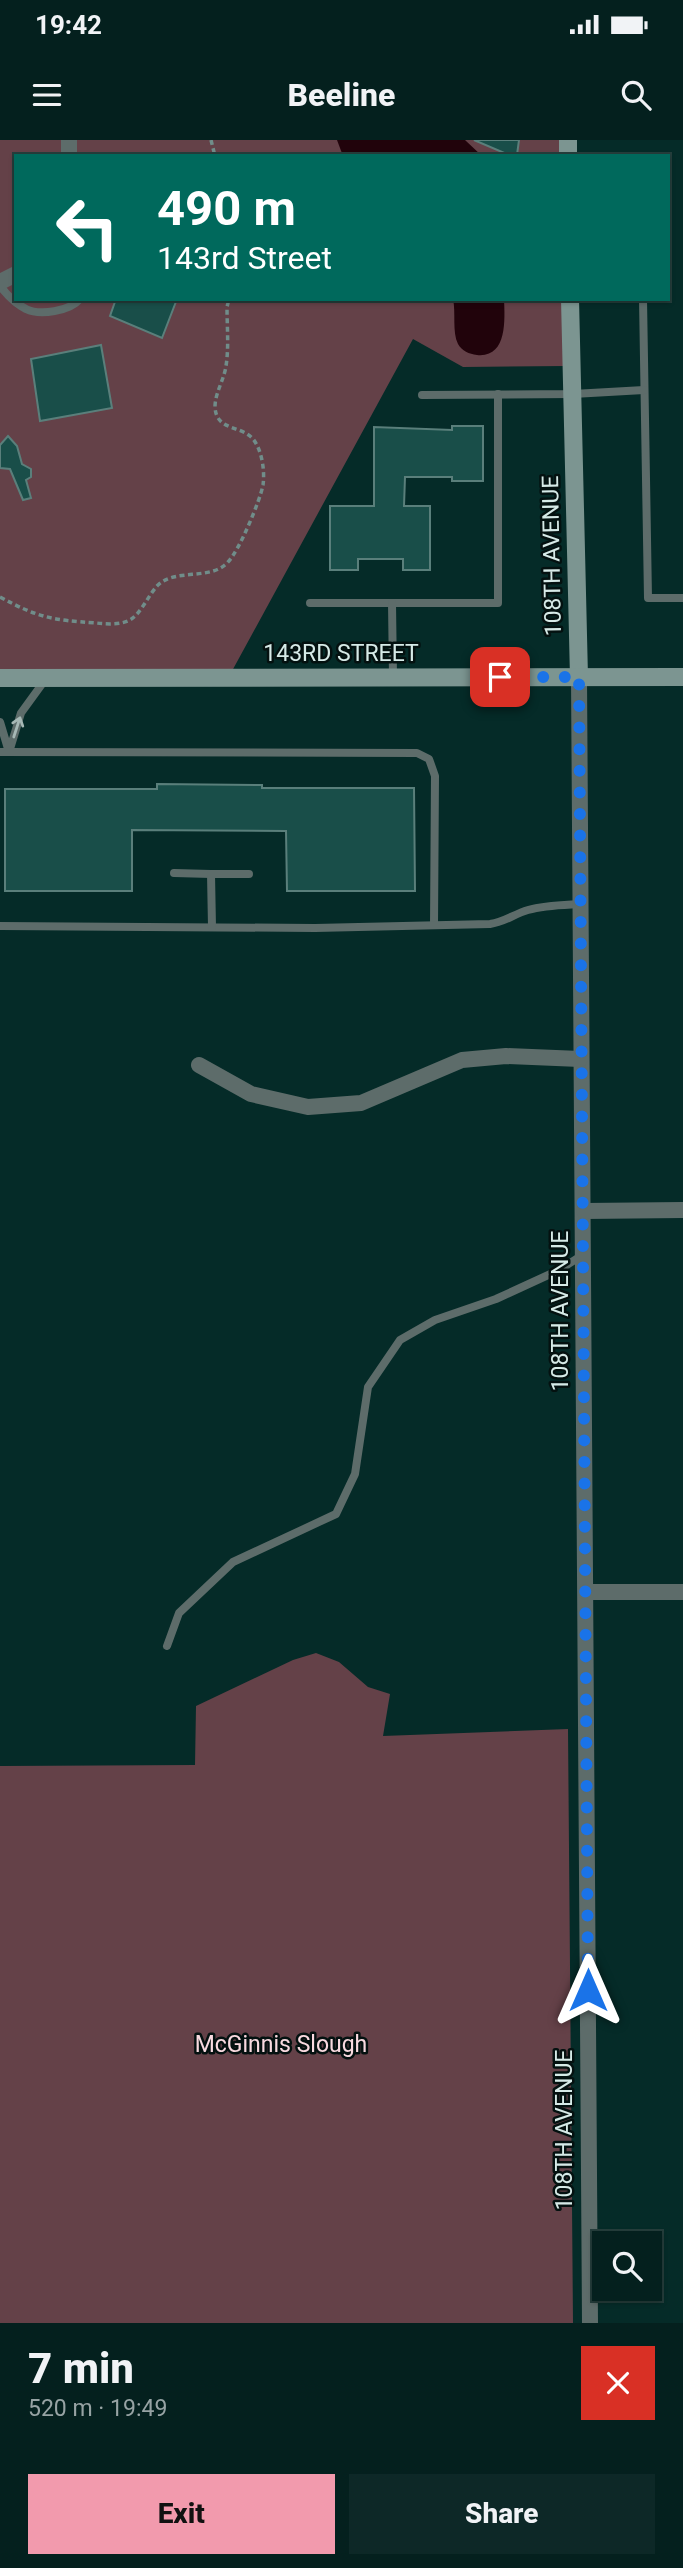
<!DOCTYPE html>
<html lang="en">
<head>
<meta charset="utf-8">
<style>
	:root { --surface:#04201e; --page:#0d2827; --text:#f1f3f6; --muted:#97a3a4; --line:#253e3c; --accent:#f29aad }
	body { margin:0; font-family:Roboto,sans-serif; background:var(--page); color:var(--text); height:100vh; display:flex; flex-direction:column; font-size:26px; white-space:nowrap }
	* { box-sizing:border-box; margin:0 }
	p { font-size:23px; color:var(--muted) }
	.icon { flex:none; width:38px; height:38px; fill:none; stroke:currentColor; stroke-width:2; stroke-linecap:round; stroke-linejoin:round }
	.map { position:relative; height:2183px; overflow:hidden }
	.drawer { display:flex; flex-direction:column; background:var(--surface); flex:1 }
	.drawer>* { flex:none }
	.guide { position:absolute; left:14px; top:14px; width:656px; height:147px; border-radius:0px; box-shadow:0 2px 5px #0004,0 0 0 2px var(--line); background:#00695c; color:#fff; overflow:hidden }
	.fabs { position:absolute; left:592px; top:2091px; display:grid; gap:14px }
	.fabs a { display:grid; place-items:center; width:70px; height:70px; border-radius:0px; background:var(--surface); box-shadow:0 2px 5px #0004,0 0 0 2px var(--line); font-size:35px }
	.pin { position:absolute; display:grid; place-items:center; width:60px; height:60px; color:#fff; margin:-30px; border-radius:14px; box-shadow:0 4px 10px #0006 }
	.me { position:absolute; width:77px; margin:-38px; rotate:0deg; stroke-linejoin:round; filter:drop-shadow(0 0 5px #0008) }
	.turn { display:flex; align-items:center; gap:24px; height:147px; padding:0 28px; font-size:32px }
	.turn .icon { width:91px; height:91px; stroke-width:2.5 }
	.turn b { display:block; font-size:49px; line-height:60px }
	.round { display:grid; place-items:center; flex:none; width:74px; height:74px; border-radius:0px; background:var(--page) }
	.overview { display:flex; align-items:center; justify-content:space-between; height:119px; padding:0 28px }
	h1 { font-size:42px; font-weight:800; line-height:52px }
	.cta { display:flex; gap:14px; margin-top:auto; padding:14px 28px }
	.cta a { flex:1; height:80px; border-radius:0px; background:var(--accent); color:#111; font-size:28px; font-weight:800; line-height:80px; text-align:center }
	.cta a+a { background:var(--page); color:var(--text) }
	.status { display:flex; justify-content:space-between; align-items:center; height:49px; padding:0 35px; background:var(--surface); direction:ltr }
	.status svg { height:19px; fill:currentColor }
	header { display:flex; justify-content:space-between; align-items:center; height:91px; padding:0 28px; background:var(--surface); font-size:32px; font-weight:800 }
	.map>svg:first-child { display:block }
	.green { fill:#644148 }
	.water { fill:#21030b }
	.building { fill:#194e49; stroke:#5a7f7b; stroke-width:2 }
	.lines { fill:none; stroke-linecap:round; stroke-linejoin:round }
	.path { stroke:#708d8a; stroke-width:3.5; stroke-dasharray:5 3.5; stroke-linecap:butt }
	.lane { stroke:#5d6c6a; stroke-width:8 }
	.street { stroke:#5d6c6a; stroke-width:16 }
	.secondary { stroke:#7c9591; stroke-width:18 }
	.oneway { stroke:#a6b8b5 }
	.route { stroke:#1a73e8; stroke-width:12; stroke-dasharray:0 21.6 }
	.labels { text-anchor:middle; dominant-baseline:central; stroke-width:5; stroke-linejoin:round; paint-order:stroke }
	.street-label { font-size:23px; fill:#d6eae7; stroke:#041110 }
	.park-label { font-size:23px; fill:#f9dae0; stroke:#041110 }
</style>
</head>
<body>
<div class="status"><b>19:42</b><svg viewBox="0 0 49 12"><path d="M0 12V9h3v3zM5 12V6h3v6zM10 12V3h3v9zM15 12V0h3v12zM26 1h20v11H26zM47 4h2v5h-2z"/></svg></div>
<header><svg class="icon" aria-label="menu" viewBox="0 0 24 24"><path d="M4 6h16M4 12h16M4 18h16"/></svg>Beeline<svg class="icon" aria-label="search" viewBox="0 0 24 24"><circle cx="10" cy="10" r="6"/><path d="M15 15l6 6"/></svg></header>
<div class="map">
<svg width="683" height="2183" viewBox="0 0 683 2183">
	<rect width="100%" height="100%" fill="#052b28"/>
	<g class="green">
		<polygon points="0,0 563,0 564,16 16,16 16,159 566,159 566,226 463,227 413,199 232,531 0,531"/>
		<polygon points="316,1513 339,1522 368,1547 390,1554 383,1596 568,1589 573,2183 0,2183 0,1626 195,1625 196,1566 293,1520"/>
	</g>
	<g class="water">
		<polygon points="337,0 465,0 482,16 343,16"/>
		<path d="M453,159H504C505,181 507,218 477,215C469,214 462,211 458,204C452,192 456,172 453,159Z"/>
	</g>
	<g class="building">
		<polygon points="474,0 519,0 517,15 509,15"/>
		<polygon points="116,159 177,159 162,198 110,176"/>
		<polygon points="101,205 112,268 40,281 31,219"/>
		<polygon points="452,286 483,286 483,341 452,341 452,337 405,337 404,366 430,366 430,430 403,430 403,419 358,419 358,430 330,430 330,366 374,366 374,287 452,290"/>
		<polygon points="8,296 17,306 22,324 31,329 31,337 26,340 31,358 23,360 10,329 0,328 0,305"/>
		<polygon points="157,644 262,645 262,648 414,648 415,751 287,751 286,691 132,690 132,751 5,751 5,649 157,649"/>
	</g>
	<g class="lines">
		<g class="path">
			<polyline points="211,0 215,16"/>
			<path d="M0,457C39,478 52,480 96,483C106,484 118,485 128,481C141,475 148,455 158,445C176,428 211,441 228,422C239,411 260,361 263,345C265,331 262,310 253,299C241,285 216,291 215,267C215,253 224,240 226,226C229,207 227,187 227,167L229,159"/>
		</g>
		<g class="lane">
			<path d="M0,146C7,155 15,164 26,169C40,176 70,171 80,159"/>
			<polyline points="643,159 648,458 683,458"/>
			<polyline points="422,255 573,254 644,250"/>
			<polyline points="310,463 498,463 498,254"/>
			<polyline points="392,463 393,537"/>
			<polyline points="0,582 9,612 21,573 45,540"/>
			<polyline points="0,612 417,613 429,619 435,636 434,785"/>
			<polyline points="174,733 211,734"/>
			<path d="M0,786L315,788L490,784C505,782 514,774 528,770C545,765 562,765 580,764"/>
			<polyline points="212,787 211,734 249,734"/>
			<polyline points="167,1506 179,1473 233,1422 336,1374 355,1334 368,1247 400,1200 435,1180 496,1159 559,1130 584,1114"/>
		</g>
		<g class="street">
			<polyline points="69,0 69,16"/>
			<polyline points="0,142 16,134"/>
			<polyline points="579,537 590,2183"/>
			<polyline points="199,925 251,954 308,967 361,963 462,920 506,916 580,919"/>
			<polyline points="584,1071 683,1070"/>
			<polyline points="586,1452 683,1452"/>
		</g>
		<g class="secondary">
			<polyline points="568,0 568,16"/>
			<polyline points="570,159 579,537"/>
			<polyline points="0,538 683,537"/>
		</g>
	</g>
	<defs><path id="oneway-shaft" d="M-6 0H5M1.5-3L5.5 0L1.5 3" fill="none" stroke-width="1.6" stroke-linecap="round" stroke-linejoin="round" transform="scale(1.75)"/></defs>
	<use class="oneway" href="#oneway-shaft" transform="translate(17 587) rotate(-72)"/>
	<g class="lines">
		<polyline class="route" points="500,537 579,537 588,1850"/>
	</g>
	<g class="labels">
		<g class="street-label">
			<text transform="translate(552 416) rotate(-91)">108TH AVENUE</text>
			<text x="341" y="513">143RD STREET</text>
			<text transform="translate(560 1171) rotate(-90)">108TH AVENUE</text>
			<text transform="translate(564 1990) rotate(-90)">108TH AVENUE</text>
		</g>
		<g class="park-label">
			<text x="281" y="1904">McGinnis Slough</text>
		</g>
	</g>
</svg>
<div class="fabs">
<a><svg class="icon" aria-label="search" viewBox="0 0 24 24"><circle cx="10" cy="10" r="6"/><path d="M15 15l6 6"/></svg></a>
</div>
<div class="pin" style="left:500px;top:537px;background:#d93025"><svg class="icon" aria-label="arrive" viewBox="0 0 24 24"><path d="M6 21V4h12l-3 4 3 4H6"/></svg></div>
<svg class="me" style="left:588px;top:1850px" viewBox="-20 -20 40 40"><path d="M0-17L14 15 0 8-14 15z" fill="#1a73e8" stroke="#fff" stroke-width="4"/></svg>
<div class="guide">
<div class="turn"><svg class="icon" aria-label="left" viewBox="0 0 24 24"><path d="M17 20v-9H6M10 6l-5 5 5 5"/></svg><div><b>490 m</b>143rd Street</div></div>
</div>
</div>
<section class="drawer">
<div class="overview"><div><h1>7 min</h1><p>520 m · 19:49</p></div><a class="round" style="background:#d93025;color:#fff"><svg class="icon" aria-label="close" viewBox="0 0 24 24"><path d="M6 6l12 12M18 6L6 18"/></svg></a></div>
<div class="cta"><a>Exit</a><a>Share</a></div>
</section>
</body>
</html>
